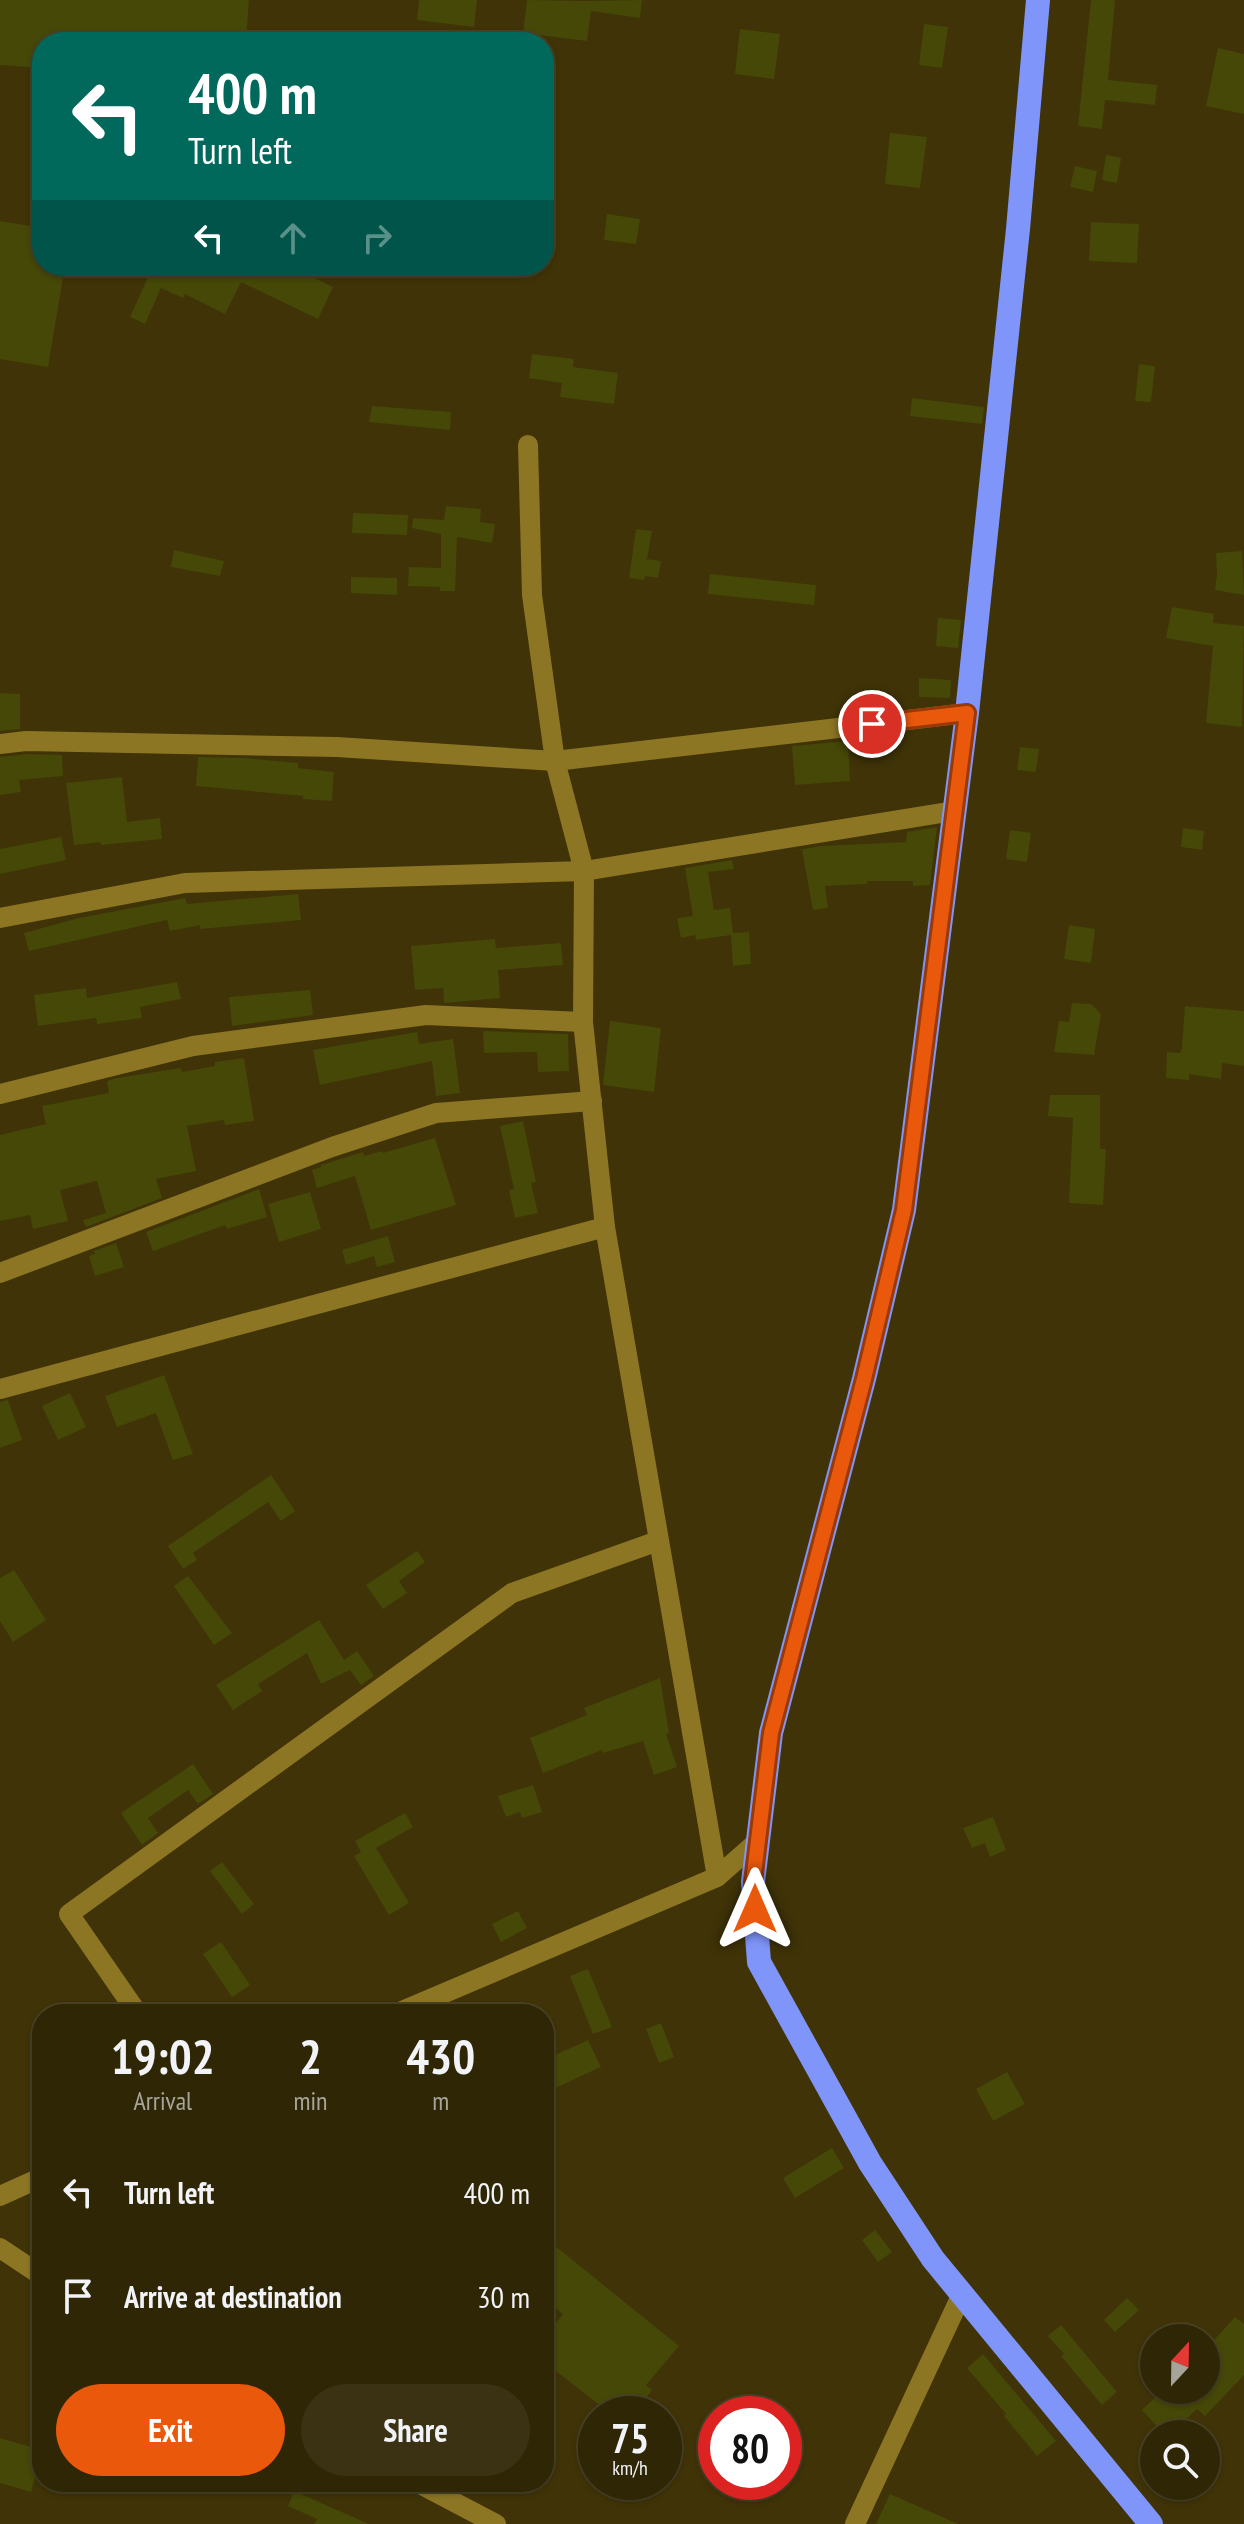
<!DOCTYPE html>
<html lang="en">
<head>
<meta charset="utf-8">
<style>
	:root { --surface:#2f2605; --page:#3b3213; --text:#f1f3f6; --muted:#a7a59a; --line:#4a4327; --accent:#ea580c }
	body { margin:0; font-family:"PT Sans Narrow",sans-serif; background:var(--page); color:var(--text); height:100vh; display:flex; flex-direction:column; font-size:30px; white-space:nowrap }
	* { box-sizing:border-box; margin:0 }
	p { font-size:26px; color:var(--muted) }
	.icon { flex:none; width:44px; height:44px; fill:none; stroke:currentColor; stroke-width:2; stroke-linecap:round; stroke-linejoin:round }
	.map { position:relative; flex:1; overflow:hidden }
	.drawer { position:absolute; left:32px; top:2004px; width:522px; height:488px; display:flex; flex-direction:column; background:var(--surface); border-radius:32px; box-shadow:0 2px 6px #0004,0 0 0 2px var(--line) }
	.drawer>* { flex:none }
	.hud { position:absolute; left:32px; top:32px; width:522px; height:244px; border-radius:32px; box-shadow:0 2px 6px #0004,0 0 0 2px var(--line); background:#00695c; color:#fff; overflow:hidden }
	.needle { width:52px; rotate:22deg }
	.tools { position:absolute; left:1140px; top:2324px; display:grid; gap:16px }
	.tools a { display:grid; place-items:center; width:80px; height:80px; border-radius:50%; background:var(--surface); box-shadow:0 2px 6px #0004,0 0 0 2px var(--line); font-size:40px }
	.speed { position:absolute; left:578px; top:2396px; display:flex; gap:16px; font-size:40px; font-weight:700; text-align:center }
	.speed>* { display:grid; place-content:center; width:104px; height:104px; border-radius:50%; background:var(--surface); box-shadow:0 2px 6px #0004,0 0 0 2px var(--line); line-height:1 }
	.speed small { font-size:20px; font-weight:400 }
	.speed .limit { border:12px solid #d22; background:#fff; color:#111 }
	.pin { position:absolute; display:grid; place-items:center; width:68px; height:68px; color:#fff; margin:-34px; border:4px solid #fff; border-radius:50%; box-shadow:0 2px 8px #0007 }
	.me { position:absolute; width:88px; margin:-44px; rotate:0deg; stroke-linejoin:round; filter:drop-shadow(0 0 6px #0008) }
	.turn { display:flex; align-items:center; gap:28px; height:168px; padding:0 24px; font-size:36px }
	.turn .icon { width:104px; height:104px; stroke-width:2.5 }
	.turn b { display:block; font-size:56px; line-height:68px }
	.lanes { display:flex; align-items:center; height:76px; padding:0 24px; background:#0003; justify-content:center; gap:40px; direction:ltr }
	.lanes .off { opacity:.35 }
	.eta { display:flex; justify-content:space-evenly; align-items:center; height:136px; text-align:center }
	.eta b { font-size:48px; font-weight:600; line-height:56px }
	.button { display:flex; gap:16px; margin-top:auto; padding:16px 24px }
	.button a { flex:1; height:92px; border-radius:48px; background:var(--accent); color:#fff; font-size:32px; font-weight:600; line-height:92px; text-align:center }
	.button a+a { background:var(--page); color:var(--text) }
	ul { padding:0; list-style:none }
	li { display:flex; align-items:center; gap:24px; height:104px; padding:0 24px }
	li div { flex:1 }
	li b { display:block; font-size:30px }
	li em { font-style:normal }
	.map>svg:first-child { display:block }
	.building { fill:#454807 }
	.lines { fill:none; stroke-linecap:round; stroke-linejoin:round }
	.minor { stroke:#8c7523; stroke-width:20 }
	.highway { stroke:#7f95f9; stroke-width:24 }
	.route-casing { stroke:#983908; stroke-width:20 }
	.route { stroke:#ea580c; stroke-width:14 }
</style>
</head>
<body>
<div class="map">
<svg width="1244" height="2524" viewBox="0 0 1244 2524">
	<rect width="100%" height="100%" fill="#3f3307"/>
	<g class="building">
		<polygon points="0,0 249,0 246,42 42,42 42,68 0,65"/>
		<polygon points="419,0 477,0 474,27 417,20"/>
		<polygon points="527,0 584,1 642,0 640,18 591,11 587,41 523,33"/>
		<polygon points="1091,0 1115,0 1108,80 1157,85 1155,105 1105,100 1102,129 1078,126"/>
		<polygon points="924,24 948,27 942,68 919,65"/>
		<polygon points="740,29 780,34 774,79 735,74"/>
		<polygon points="1218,48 1244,54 1244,114 1206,106"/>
		<polygon points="890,133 927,137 920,188 885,184"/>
		<polygon points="1106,155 1121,158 1117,183 1102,180"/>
		<polygon points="1075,166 1097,171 1093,192 1070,187"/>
		<polygon points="607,214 640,219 636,244 604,240"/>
		<polygon points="0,221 42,228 42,266 65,266 48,367 0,359"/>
		<polygon points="1091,222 1139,224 1137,263 1089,261"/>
		<polygon points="153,266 290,266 333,287 318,319 241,282 225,314 185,294 183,298 161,288 145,324 130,317"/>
		<polygon points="532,354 574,359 573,367 618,373 614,404 560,397 562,383 529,378"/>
		<polygon points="1139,364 1155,366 1151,402 1135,401"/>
		<polygon points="912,398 984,407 982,424 910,416"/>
		<polygon points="372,406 451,412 450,430 369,422"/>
		<polygon points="446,506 481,509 480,522 495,524 492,543 457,537 455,591 440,591 440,587 408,586 409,567 441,568 441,534 412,528 413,518 444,520"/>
		<polygon points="353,513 408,515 407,535 352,533"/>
		<polygon points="636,529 652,531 647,559 661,561 658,578 645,576 644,580 629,578"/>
		<polygon points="174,550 224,561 220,576 171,567"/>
		<polygon points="1242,551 1244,595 1215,590 1217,574 1216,553"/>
		<polygon points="710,574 816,585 814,605 708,594"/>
		<polygon points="351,577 397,578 397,595 351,593"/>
		<polygon points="1172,607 1214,614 1213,623 1244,626 1242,727 1206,723 1213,646 1166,638"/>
		<polygon points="938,618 961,620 958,648 936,646"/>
		<polygon points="919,678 951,680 950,698 919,697"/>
		<polygon points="0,693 20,694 20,729 0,731"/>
		<polygon points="848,741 850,781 795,785 792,746"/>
		<polygon points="1020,747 1039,749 1036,772 1017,770"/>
		<polygon points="27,754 62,755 63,776 19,780 21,792 0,795 0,757"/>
		<polygon points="198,757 244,758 298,763 298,768 334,772 332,801 303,799 303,796 196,786"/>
		<polygon points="122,777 127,822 160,818 162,839 101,845 101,842 74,845 66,783"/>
		<polygon points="937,827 930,885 913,886 913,881 867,881 867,884 825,886 828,908 813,910 802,850 788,852 820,846 906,842 907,832"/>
		<polygon points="1183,828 1204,831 1202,850 1181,847"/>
		<polygon points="1010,830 1031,833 1027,862 1006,859"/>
		<polygon points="61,837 66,860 0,874 0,849"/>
		<polygon points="732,860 734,869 708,872 714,910 730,908 733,933 749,932 751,964 733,966 731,935 696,940 695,935 681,938 677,918 693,916 685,868"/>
		<polygon points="298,894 301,920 200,929 200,925 170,931 167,920 29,951 24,933 79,918 185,898 187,904"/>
		<polygon points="1069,925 1095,929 1091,963 1064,959"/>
		<polygon points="495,939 496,948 561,943 563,965 498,970 500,998 444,1003 443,988 415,990 411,946"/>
		<polygon points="177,982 181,999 140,1007 142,1018 97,1024 96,1018 38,1026 34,995 86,988 87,998"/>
		<polygon points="310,990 313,1015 232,1026 229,997"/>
		<polygon points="1072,1003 1091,1004 1101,1014 1094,1055 1054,1052 1059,1021 1069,1022"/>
		<polygon points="1185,1006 1244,1011 1244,1066 1222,1063 1221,1079 1189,1074 1189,1080 1166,1078 1167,1052 1180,1053 1182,1049"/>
		<polygon points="610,1021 661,1028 654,1092 603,1085"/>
		<polygon points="483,1031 568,1034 569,1071 538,1072 537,1052 484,1053"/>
		<polygon points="417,1032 419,1044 453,1039 460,1093 436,1096 432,1061 320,1085 313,1050"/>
		<polygon points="244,1058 254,1121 225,1125 224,1120 187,1126 196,1171 156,1179 162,1198 86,1227 83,1220 106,1213 97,1181 60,1190 68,1221 33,1229 30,1215 0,1221 0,1135 46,1124 42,1106 109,1093 107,1081 117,1078 181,1068 182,1072 215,1066 215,1062"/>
		<polygon points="1050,1095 1100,1095 1100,1149 1106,1149 1103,1205 1069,1203 1073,1118 1048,1116"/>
		<polygon points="523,1121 536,1182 531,1183 538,1213 515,1218 509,1190 514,1189 500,1126"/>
		<polygon points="435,1138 456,1205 371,1230 355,1176 317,1188 312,1170 321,1167 321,1165 363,1152 364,1156 382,1151 383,1153"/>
		<polygon points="259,1189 267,1217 227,1229 225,1225 153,1251 146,1232"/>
		<polygon points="310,1192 321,1229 279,1242 268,1204"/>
		<polygon points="388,1236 395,1262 377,1267 374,1256 346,1265 342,1250"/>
		<polygon points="116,1243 124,1267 95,1276 89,1256 95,1254 94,1251"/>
		<polygon points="164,1375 193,1454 173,1460 156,1413 117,1427 105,1396"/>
		<polygon points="70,1393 86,1427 58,1440 42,1406"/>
		<polygon points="8,1400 22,1440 0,1448 0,1402"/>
		<polygon points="271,1475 295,1511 281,1521 268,1502 193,1553 197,1560 183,1569 168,1546"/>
		<polygon points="417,1551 425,1562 399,1581 407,1593 383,1609 366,1585"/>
		<polygon points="14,1570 46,1620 13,1642 0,1621 0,1578"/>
		<polygon points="188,1576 232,1633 214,1645 174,1586"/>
		<polygon points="319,1620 344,1660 357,1651 374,1676 361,1685 350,1670 321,1684 307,1653 258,1684 262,1691 233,1710 216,1685"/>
		<polygon points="660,1678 669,1733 666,1734 677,1767 654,1775 643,1741 603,1753 602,1750 543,1773 530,1738 587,1715 584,1708"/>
		<polygon points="193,1764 213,1794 198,1804 188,1790 148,1818 158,1833 142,1845 121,1813"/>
		<polygon points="533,1785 542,1812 522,1818 520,1812 506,1817 498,1796"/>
		<polygon points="405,1813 413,1827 376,1848 409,1903 389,1915 354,1856 361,1852 355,1841"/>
		<polygon points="993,1817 1006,1850 990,1857 985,1843 972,1848 963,1828"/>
		<polygon points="222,1862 254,1904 242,1914 210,1871"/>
		<polygon points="518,1911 527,1928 501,1942 492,1924"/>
		<polygon points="221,1942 250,1985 232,1997 203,1954"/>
		<polygon points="588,1969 612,2027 593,2034 570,1976"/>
		<polygon points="661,2023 674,2057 659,2063 646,2029"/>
		<polygon points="588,2040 601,2067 544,2093 544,2060"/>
		<polygon points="1007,2072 1025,2104 993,2121 976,2089"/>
		<polygon points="832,2148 844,2168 795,2198 783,2178"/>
		<polygon points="875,2230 892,2252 878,2262 862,2240"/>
		<polygon points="544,2237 679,2346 646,2385 652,2390 634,2414 611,2414 556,2371 544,2389 544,2338 563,2314 544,2299"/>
		<polygon points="1127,2298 1139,2310 1115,2332 1104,2320"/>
		<polygon points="1235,2317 1244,2324 1244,2375 1205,2416 1197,2409 1170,2434 1164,2434 1142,2410 1163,2390 1206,2390 1206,2349"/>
		<polygon points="1061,2325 1117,2392 1102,2405 1061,2356 1064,2354 1048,2336"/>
		<polygon points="983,2354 1056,2441 1037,2456 1004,2416 1006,2414 967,2368"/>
		<polygon points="0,2438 42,2450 31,2492 0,2483"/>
		<polygon points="294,2491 369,2524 314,2524 317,2519 288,2506"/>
		<polygon points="890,2494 958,2524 876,2524"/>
	</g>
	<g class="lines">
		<g class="minor">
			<polyline points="528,445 532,595 555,761 584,871 583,1022 605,1227 717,1877"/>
			<polyline points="0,744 26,741 337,747 555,761 967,713"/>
			<polyline points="0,918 185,883 584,871 954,811"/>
			<polyline points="0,1094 193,1046 426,1015 583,1022"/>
			<polyline points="0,1273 332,1147 436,1113 592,1101"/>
			<polyline points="0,1389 605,1227"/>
			<polyline points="138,2014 69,1914 512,1593 658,1541"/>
			<polyline points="395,2014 717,1877 758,1841"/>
			<polyline points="0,2196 42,2177"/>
			<polyline points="0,2248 42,2276"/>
			<polyline points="416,2482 496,2524"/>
			<polyline points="855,2524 962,2294"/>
		</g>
		<polyline class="highway" points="1038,0 1018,229 967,713 904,1210 864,1379 771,1733 753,1882 759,1962 870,2163 933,2259 1151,2524"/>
	</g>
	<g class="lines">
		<defs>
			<polyline id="route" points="755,1909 753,1882 771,1733 864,1379 904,1210 967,713 872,724"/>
		</defs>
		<use href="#route" class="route-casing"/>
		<use href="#route" class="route"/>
	</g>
</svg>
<div class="tools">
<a><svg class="needle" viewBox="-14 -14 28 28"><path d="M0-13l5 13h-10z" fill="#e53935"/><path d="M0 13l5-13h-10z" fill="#a7a59a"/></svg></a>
<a><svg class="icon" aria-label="search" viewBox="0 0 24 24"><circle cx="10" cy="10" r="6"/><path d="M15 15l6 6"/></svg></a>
</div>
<div class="speed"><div>75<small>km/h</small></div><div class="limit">80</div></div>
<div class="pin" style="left:872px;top:724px;background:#d93025"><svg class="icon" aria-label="arrive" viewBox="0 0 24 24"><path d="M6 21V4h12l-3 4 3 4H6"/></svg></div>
<svg class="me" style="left:755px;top:1909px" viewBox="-20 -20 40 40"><path d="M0-17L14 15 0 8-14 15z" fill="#ea580c" stroke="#fff" stroke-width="4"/></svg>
<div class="hud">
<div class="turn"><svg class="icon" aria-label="left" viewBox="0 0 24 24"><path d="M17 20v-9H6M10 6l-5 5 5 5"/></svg><div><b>400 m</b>Turn left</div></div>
<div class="lanes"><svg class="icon" aria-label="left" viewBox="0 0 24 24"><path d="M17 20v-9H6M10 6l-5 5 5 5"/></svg><svg class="icon off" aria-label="ahead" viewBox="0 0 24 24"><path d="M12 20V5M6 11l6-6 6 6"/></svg><svg class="icon off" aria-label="right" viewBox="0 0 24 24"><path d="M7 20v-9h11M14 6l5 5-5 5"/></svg></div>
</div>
<section class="drawer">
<div class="eta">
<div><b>19:02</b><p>Arrival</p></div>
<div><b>2</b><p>min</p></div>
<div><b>430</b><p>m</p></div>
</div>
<ul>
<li><svg class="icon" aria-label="left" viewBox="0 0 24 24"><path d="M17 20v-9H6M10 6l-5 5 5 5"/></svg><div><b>Turn left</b></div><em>400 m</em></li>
<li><svg class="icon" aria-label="arrive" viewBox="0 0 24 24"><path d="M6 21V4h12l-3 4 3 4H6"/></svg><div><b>Arrive at destination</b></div><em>30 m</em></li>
</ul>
<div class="button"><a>Exit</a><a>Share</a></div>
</section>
</div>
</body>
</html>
